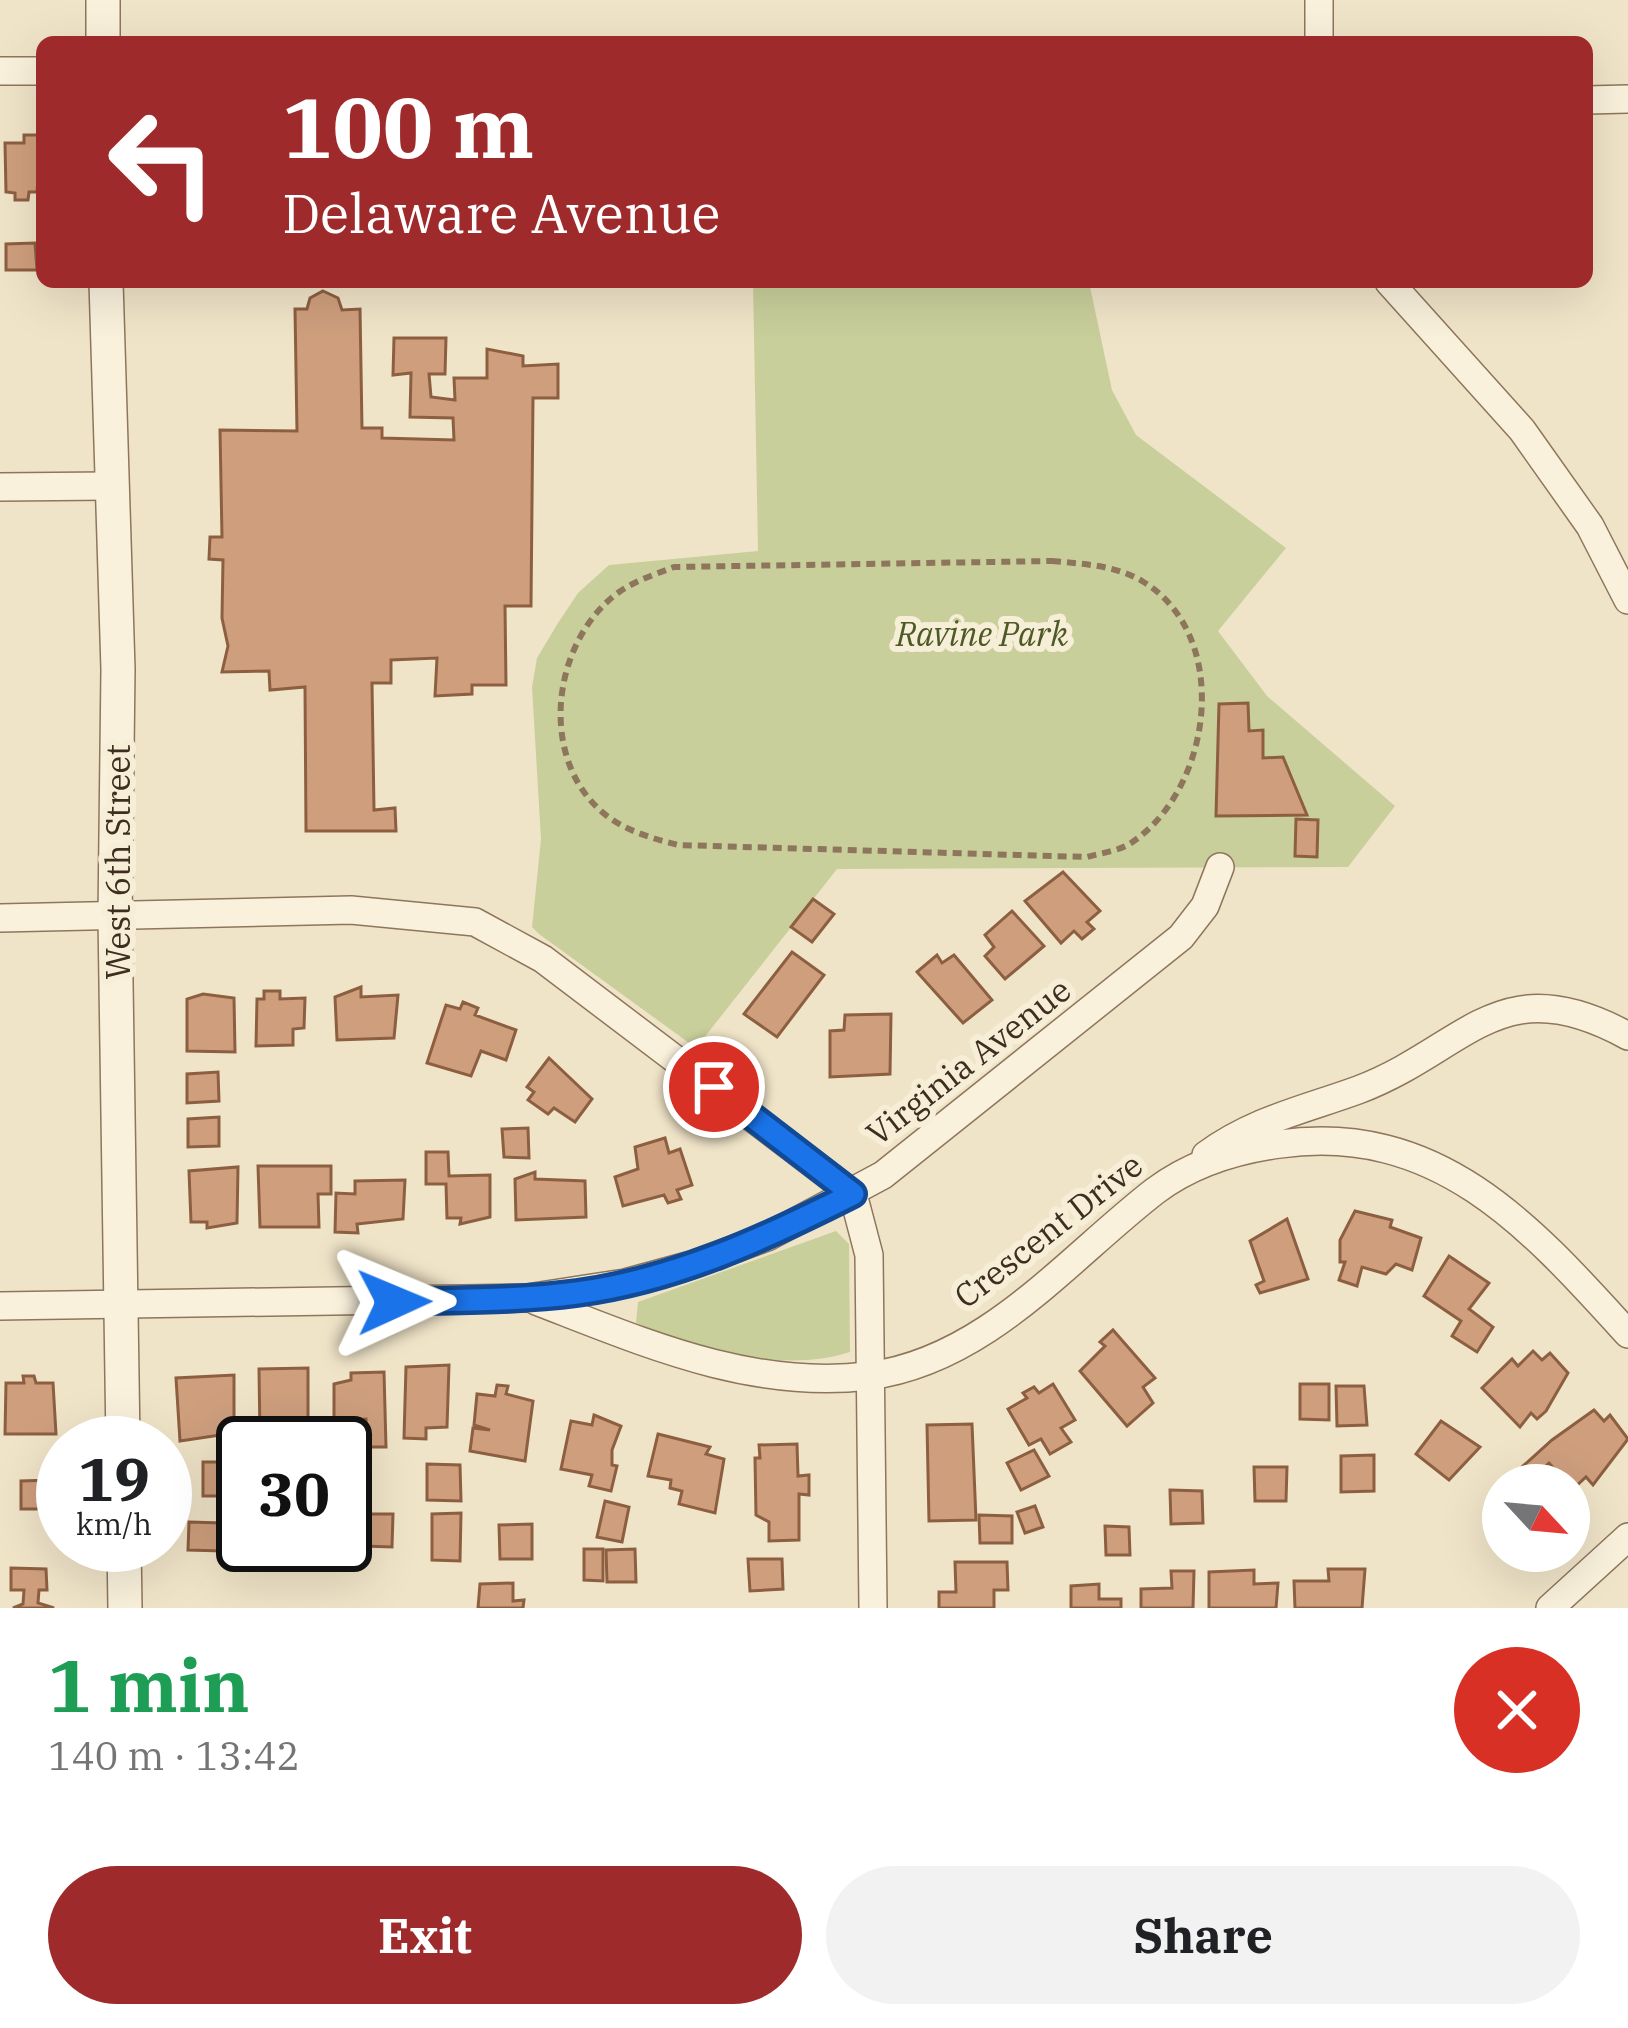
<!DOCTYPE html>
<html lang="en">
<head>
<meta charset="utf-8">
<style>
	:root { --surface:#fff; --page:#f2f2f2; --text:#202124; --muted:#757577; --accent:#9e2a2b }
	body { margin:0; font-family:"IBM Plex Serif",serif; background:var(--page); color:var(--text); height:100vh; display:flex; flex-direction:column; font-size:45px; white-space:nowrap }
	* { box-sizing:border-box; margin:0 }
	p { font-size:39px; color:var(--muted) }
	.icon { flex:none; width:66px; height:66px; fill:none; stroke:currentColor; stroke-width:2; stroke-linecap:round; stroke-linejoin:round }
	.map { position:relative; height:1608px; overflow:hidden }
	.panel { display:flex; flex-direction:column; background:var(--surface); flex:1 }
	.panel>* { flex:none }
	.banner { position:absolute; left:36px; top:36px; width:1557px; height:252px; border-radius:18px; box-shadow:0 12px 48px #0002; background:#9e2a2b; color:#fff; overflow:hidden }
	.needle { width:78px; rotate:116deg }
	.buttons { position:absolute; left:1482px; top:1464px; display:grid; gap:24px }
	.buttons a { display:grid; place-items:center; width:108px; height:108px; border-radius:50%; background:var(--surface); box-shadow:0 12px 48px #0002; font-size:60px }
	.speed { position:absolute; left:36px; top:1416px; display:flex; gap:24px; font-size:60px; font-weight:700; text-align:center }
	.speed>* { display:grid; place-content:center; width:156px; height:156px; border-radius:50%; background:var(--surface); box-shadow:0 12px 48px #0002; line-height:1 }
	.speed small { font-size:30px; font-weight:400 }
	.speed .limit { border:6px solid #111; border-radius:18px; background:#fff; color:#111 }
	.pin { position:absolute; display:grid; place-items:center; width:102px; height:102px; color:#fff; margin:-51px; border:6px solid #fff; border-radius:50%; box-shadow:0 3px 12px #0007 }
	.me { position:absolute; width:132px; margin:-66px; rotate:89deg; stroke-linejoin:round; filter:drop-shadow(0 0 9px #0008) }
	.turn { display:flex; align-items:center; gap:42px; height:252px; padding:0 48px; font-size:54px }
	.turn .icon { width:156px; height:156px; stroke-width:2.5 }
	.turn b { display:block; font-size:84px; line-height:102px }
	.round { display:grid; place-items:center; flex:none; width:126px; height:126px; border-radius:63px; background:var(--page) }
	.overview { display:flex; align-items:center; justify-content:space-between; height:204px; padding:0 48px }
	h1 { font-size:72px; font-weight:700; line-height:90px; color:#1e9e55 }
	.cta { display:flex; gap:24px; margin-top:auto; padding:24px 48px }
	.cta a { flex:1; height:138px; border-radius:72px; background:var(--accent); color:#fff; font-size:48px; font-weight:700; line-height:138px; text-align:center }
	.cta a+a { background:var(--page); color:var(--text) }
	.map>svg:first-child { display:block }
	.green { fill:#c9cf9b }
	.building { fill:#cf9f7d; stroke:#8d5f41; stroke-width:3 }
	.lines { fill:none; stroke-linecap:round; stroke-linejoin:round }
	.minor-casing { stroke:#8d765c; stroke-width:30 }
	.tertiary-casing { stroke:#8d765c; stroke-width:36 }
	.path { stroke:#8d765c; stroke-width:6; stroke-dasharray:9 6; stroke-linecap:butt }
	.minor { stroke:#faf1dc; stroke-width:27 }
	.tertiary { stroke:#faf1dc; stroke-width:33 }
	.route-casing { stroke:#114b97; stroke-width:30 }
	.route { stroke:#1a73e8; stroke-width:21 }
	.labels { text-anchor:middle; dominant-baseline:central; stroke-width:12; stroke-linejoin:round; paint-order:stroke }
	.park-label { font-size:33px; font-style:italic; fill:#4d5a26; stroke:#f7eed8 }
	.street-label { font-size:33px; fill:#3d2e20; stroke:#f7eed8 }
</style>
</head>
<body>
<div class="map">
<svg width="1628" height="1608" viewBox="0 0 1628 1608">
	<rect width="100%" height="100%" fill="#f0e4c8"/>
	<g class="green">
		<polygon points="753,282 1089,282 1112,390 1136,435 1286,548 1218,631 1267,696 1395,806 1348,867 837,869 696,1048 539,934 532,927 541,839 532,687 537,658 558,623 578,593 609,565 758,551"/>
		<path d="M836,1231L849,1244L850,1352C784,1374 698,1349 636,1323L638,1302Z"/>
	</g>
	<g class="building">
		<polygon points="24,135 41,135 37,192 29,192 28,200 15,200 15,193 6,192 5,143 24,143"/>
		<polygon points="35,243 37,270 6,270 6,244"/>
		<polygon points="323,291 338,298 342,310 360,309 362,428 382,428 382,438 454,440 453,418 410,417 411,373 393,375 394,338 446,338 445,374 429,374 431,397 455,400 454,378 487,378 487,349 523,356 523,366 558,364 558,398 533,398 531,606 505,606 506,685 472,685 472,694 435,696 437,658 391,660 391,683 372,683 374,810 395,808 396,831 306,831 305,687 270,690 269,671 222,672 228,646 222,618 223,560 209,559 210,537 222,537 220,430 297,431 295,309 307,309 310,298"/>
		<polygon points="1248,703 1249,731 1263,730 1263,758 1283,757 1307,815 1216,816 1219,704"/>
		<polygon points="1296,819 1318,820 1317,857 1295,856"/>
		<polygon points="1063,872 1100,911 1087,922 1094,929 1082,939 1074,931 1061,943 1025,901"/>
		<polygon points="813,899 834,914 812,942 791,927"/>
		<polygon points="1012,911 1044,946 1005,979 985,956 994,947 985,935"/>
		<polygon points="792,952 824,975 777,1037 744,1014"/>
		<polygon points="937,955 942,963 954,955 992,1000 963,1023 917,972"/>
		<polygon points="361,987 361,997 398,995 394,1038 337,1040 335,997"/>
		<polygon points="264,991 280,991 280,999 305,998 304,1028 293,1029 293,1045 256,1046 257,999 264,999"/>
		<polygon points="203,994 234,998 235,1052 187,1051 187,999"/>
		<polygon points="463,1002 478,1008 475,1015 516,1030 506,1060 481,1051 471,1076 427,1063 446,1005 460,1009"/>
		<polygon points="891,1014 890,1074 830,1077 830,1031 844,1030 845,1015"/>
		<polygon points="549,1058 592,1099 575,1122 554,1108 548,1114 528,1100 534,1092 527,1087"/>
		<polygon points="218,1072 219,1101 187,1103 187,1074"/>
		<polygon points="219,1117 219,1146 188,1147 188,1119"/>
		<polygon points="528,1128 529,1158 504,1157 502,1129"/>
		<polygon points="665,1138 669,1153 680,1149 692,1185 677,1190 681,1199 668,1203 664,1195 623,1206 615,1177 638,1169 635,1147"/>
		<polygon points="426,1152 448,1152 449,1176 490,1175 490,1217 460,1224 461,1218 447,1218 446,1184 426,1184"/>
		<polygon points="258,1166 331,1166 331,1194 318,1194 319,1227 260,1227"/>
		<polygon points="238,1167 237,1223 207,1228 207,1222 191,1222 189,1171"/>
		<polygon points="535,1172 535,1179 585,1181 586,1217 516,1220 515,1179"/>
		<polygon points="405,1180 403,1219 357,1224 358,1233 335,1232 336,1193 355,1194 355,1181"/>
		<polygon points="1355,1211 1392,1220 1390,1227 1421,1238 1412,1270 1396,1264 1386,1274 1362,1267 1357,1286 1339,1280 1345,1262 1340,1262 1340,1240"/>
		<polygon points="1287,1219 1308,1279 1260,1293 1256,1285 1264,1281 1250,1241"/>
		<polygon points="1449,1256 1489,1283 1469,1309 1493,1327 1477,1352 1452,1336 1461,1321 1424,1296"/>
		<polygon points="1113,1330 1155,1378 1143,1387 1153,1403 1127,1426 1080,1371 1105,1346 1100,1342"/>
		<polygon points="1533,1351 1542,1360 1550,1353 1568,1373 1546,1411 1537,1419 1531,1413 1520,1427 1482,1388 1512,1359 1518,1366"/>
		<polygon points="449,1365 447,1427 426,1428 426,1439 404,1438 406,1367"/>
		<polygon points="308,1368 308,1443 269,1443 260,1437 259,1369"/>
		<polygon points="384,1372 386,1447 367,1447 366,1419 334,1421 334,1384 351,1380 351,1373"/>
		<polygon points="234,1375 234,1433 180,1441 176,1378"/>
		<polygon points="23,1376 34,1376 36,1383 53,1383 56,1434 5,1434 6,1383 24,1383"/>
		<polygon points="1053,1384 1075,1420 1061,1428 1071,1442 1050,1454 1041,1439 1029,1445 1008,1409 1027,1398 1023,1393 1034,1387 1039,1393"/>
		<polygon points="1300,1384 1329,1384 1329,1420 1300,1419"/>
		<polygon points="497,1385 508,1386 506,1394 533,1401 525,1461 470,1451 473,1428 490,1430 474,1425 477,1394 495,1396"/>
		<polygon points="1336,1386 1364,1386 1367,1425 1337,1426"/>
		<polygon points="1594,1410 1604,1421 1610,1415 1628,1439 1593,1485 1586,1477 1573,1489 1549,1463 1529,1481 1533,1485 1503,1485 1503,1503 1493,1493 1552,1440"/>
		<polygon points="594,1415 621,1426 612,1450 612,1465 617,1466 611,1491 589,1486 592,1475 561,1469 571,1421 592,1425"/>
		<polygon points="1441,1421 1480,1447 1449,1480 1416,1454"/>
		<polygon points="972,1424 976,1520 929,1521 927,1425"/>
		<polygon points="658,1434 710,1447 706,1454 724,1459 715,1513 679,1504 682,1491 670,1488 671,1480 648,1476"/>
		<polygon points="797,1444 798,1476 809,1475 809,1495 799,1494 799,1540 769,1541 769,1522 756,1515 755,1458 760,1458 759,1445"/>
		<polygon points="1034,1450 1049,1476 1021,1490 1007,1463"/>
		<polygon points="1374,1455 1374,1491 1341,1492 1341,1456"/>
		<rect x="203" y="1462" width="33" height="34"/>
		<polygon points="427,1464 460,1465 461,1501 427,1500"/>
		<polygon points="1254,1467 1287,1467 1286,1501 1255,1501"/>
		<polygon points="51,1480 51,1509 21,1509 21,1481"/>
		<polygon points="1170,1490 1202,1491 1203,1523 1171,1524"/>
		<polygon points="605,1501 629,1507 622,1542 597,1537"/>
		<polygon points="1035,1506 1043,1527 1025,1533 1017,1512"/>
		<polygon points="461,1513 460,1561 432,1560 432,1514"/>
		<polygon points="362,1514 393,1514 392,1547 363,1546"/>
		<polygon points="979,1515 1012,1516 1012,1543 980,1543"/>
		<polygon points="189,1522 222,1523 222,1551 188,1550"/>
		<polygon points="532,1524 532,1559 500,1559 499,1525"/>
		<polygon points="1105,1526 1129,1527 1130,1555 1106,1555"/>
		<polygon points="584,1549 603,1549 603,1581 584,1580"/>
		<polygon points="635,1549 636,1582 607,1582 606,1550"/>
		<polygon points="748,1559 782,1559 783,1589 750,1591"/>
		<polygon points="955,1562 1007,1562 1008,1590 994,1590 994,1608 939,1608 939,1592 956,1592"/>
		<polygon points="11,1568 46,1569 47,1590 39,1590 38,1603 54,1608 13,1608 23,1604 24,1590 11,1590"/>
		<polygon points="1328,1569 1365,1569 1362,1608 1295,1608 1294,1581 1329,1581"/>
		<polygon points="1254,1570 1254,1584 1278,1583 1276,1608 1209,1608 1209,1572"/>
		<polygon points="1171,1571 1194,1571 1193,1608 1141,1608 1141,1589 1172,1588"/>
		<polygon points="513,1583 513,1601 524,1600 523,1608 478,1608 480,1584"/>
		<polygon points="1099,1584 1099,1599 1121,1599 1121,1608 1071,1608 1071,1586"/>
	</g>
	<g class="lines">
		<defs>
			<g id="minor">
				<polyline points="1319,0 1319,42"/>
				<polyline points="0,71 42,71"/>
				<polyline points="1587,100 1628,99"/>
				<polyline points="1389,282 1522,430 1590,526 1628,600"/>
				<polyline points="0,487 109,486"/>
				<polyline points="0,918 351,910 475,922 543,959 853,1194 869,1255 873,1608"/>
				<path d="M1206,1155C1254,1120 1303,1110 1358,1090C1467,1049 1499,965 1628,1036"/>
				<path d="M536,1301C643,1342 750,1390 868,1376C986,1361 1067,1259 1155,1191C1191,1164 1235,1150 1280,1144C1438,1122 1531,1227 1628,1334"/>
				<polyline points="0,1306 527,1298 625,1283 691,1265 767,1237 883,1175 1181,937 1205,906 1220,867"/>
				<polyline points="1550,1608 1628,1537"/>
			</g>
			<g id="tertiary">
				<polyline points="103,0 103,42"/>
				<polyline points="106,282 118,669 115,917 123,1443"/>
				<polyline points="124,1545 125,1608"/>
			</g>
		</defs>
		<use href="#minor" class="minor-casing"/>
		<use href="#tertiary" class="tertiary-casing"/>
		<path class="path" d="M1052,561C1083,564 1115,565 1142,581C1233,635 1213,789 1131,843C1119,851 1101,853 1087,857L678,845C651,838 622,830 601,811C539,756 552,645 615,595C633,581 654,575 674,567Z"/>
		<use href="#minor" class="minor"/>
		<use href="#tertiary" class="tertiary"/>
	</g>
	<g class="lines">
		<defs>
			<path id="route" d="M394,1302C455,1300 516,1301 577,1293C675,1280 766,1238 853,1194L714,1087"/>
		</defs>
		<use href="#route" class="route-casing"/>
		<use href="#route" class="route"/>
	</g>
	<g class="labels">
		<g class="park-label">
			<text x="982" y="633">Ravine Park</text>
		</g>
		<g class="street-label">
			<text transform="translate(117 862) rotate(-90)">West 6th Street</text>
			<text transform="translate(968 1061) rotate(-38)">Virginia Avenue</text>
			<text transform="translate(1048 1230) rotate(-38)">Crescent Drive</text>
		</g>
	</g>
</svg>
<div class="buttons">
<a><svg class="needle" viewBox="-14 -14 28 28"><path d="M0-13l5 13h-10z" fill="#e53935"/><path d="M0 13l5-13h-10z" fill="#757577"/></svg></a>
</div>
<div class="speed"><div>19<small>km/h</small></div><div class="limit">30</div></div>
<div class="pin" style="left:714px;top:1087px;background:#d93025"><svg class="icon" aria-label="arrive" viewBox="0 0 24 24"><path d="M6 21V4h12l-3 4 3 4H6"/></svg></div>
<svg class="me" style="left:394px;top:1302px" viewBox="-20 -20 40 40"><path d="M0-17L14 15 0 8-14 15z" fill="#1a73e8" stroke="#fff" stroke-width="4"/></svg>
<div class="banner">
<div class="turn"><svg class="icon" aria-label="left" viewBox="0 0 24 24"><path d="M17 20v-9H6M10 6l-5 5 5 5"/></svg><div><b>100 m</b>Delaware Avenue</div></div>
</div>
</div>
<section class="panel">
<div class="overview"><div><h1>1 min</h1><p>140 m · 13:42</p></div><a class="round" style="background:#d93025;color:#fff"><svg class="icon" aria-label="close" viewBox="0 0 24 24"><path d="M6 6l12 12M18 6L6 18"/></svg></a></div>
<div class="cta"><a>Exit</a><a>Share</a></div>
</section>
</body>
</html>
